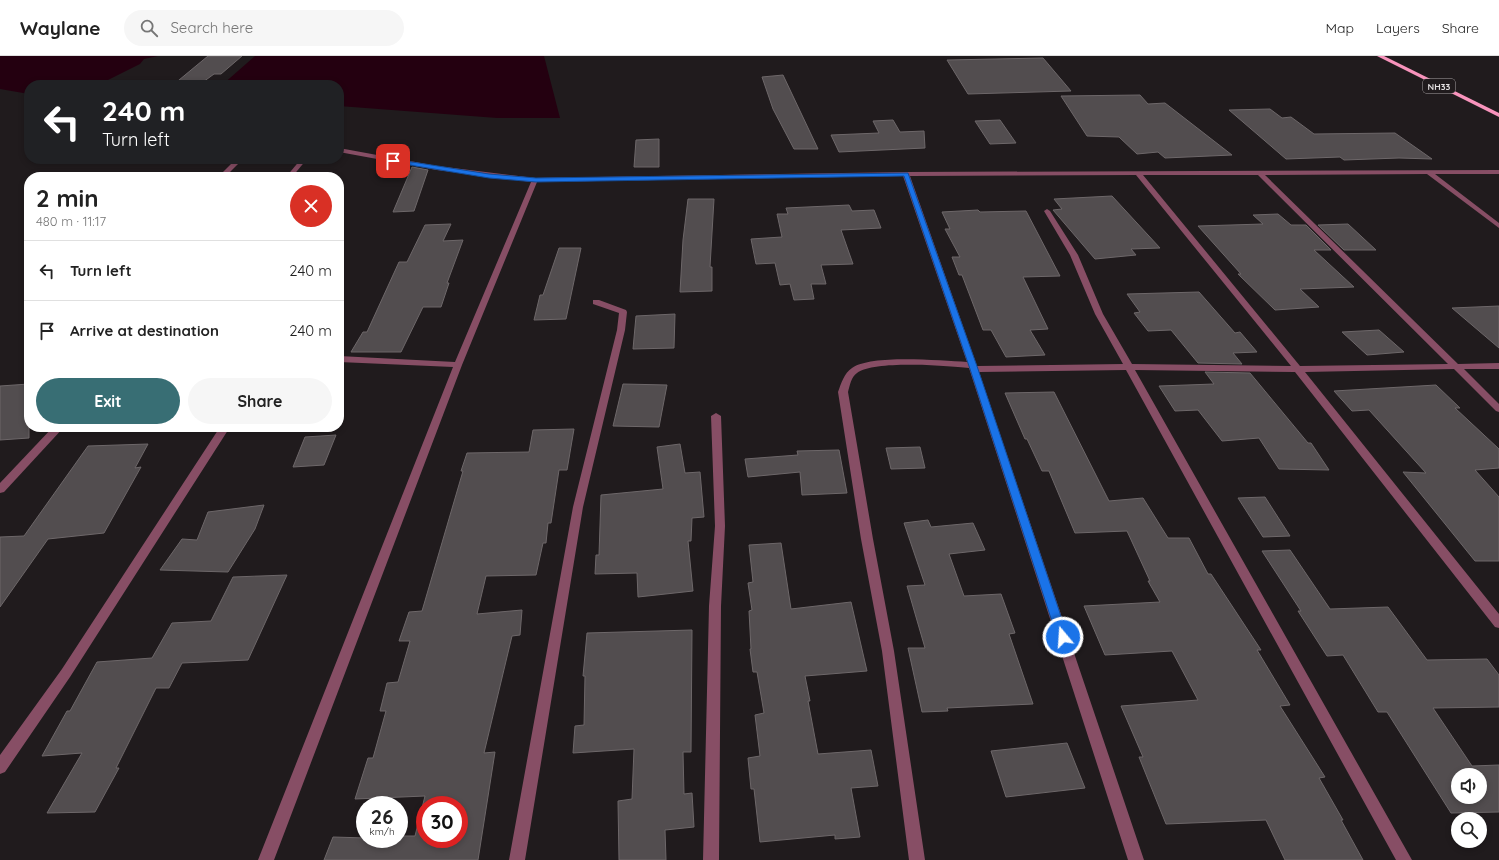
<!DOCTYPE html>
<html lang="en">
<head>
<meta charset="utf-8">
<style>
	:root { --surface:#fff; --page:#f6f6f6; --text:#222; --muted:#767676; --line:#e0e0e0; --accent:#386e74 }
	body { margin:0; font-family:Quicksand,sans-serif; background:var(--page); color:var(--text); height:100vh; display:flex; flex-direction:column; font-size:15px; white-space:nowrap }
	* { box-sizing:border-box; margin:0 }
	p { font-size:13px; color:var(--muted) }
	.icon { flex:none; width:22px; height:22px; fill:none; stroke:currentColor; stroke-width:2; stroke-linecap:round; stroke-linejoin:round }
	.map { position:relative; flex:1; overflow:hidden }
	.drawer { position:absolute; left:24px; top:116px; width:320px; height:260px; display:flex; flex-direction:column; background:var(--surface); border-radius:16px; box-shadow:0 2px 6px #0003 }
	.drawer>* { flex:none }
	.hud { position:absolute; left:24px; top:24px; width:320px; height:84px; border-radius:16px; box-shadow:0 2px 6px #0003; background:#202124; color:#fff; overflow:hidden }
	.fabs { position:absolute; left:1451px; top:712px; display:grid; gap:8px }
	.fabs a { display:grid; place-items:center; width:36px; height:36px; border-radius:50%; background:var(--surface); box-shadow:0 2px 6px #0003; font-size:20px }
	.speed { position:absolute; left:356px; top:740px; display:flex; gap:8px; font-size:20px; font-weight:700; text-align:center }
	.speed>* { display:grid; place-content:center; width:52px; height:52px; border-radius:50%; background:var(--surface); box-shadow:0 2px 6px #0003; line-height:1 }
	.speed small { font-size:10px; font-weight:400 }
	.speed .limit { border:6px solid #d22; background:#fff; color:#111 }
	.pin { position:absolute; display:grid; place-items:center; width:34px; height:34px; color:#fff; margin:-17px; border-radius:8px; box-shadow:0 2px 6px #0006 }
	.me { position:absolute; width:44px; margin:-22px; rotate:342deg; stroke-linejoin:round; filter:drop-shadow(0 0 3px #0008) }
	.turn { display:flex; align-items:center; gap:14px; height:84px; padding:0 12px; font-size:18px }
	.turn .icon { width:52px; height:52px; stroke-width:2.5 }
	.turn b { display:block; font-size:28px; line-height:34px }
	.round { display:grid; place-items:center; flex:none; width:42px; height:42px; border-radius:21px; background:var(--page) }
	.overview { display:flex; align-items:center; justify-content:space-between; height:68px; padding:0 12px }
	h1 { font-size:24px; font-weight:700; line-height:30px }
	.action { display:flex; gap:8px; margin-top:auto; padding:8px 12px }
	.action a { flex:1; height:46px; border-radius:24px; background:var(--accent); color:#fff; font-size:16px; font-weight:700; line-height:46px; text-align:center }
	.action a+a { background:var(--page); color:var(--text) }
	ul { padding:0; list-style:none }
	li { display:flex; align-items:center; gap:12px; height:60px; padding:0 12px; border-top:1px solid var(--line) }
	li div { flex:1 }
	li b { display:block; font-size:15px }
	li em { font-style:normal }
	header { display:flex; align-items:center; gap:24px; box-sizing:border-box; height:56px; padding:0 20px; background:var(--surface); border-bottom:1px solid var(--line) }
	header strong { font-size:19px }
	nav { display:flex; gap:22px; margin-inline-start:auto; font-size:14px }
	.search { width:280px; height:36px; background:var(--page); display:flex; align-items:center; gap:10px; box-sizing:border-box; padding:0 14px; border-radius:22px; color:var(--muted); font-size:15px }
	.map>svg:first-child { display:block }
	.water { fill:#240010 }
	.building { fill:#524d4f; stroke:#6d6769; fill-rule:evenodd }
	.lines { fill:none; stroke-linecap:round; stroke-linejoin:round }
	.minor { fill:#874e65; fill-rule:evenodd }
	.trunk { fill:#f893bc; fill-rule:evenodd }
	.route { fill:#1a73e8; stroke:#114b97 }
	.labels { text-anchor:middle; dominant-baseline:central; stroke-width:4; stroke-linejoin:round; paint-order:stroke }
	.shield { fill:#201b1d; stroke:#a8a4a6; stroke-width:1 }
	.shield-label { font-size:9px; font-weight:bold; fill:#e3dfe0 }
</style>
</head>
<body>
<header>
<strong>Waylane</strong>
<div class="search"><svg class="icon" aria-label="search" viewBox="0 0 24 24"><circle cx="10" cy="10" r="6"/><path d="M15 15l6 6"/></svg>Search here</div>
<nav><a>Map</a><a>Layers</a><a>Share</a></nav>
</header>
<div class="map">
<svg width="1499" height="804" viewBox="0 0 1499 804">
	<rect width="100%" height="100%" fill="#201b1d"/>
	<g class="water">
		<polygon points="0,0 158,0 144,3 140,8 98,29 29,29 29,38 0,33"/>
		<polygon points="255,0 544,0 560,62 497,62 339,50 339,29 222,29"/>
	</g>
	<g class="building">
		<polygon points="208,0 242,0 221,18 214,18 199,29 173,29"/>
		<polygon points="1043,2 1071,35 968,38 947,4"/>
		<polygon points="783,19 818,93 794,93 773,53 762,21"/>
		<polygon points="1140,39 1148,48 1165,47 1232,99 1165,102 1158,96 1137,98 1119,81 1087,80 1061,40"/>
		<polygon points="1270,53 1282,62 1291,61 1314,78 1395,77 1432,103 1399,102 1344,104 1340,101 1286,103 1229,54"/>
		<polygon points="893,64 900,76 924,75 925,92 839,96 831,79 879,77 873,65"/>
		<polygon points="1000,64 1016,87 990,88 975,65"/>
		<polygon points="659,83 659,111 634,111 636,84"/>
		<polygon points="412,111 428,114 414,155 393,156"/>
		<polygon points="1112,140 1160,192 1131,193 1136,199 1095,203 1053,154 1062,153 1054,143"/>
		<polygon points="688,143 714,143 710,211 712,211 712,235 680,236 683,184"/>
		<polygon points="849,149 852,155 874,154 881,172 841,174 853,208 821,209 826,228 811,228 814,243 794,244 790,228 780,229 775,207 756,208 751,183 782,181 777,158 788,158 786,152"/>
		<polygon points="978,154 980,156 1026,155 1060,220 1023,221 1048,273 1030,274 1045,299 1006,301 991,274 983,274 962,219 959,219 952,201 960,201 945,173 950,173 942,156"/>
		<polygon points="1278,158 1291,169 1306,169 1331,194 1314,194 1354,231 1300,233 1319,251 1275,254 1238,218 1241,218 1198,170 1263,168 1253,159"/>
		<polygon points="451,168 443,185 463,184 447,227 449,227 441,251 423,251 401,296 351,296 363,276 367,276 399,206 407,206 425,169"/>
		<polygon points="1348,168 1376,194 1344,194 1318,169"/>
		<polygon points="559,192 581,192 566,263 534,264 540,239 543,239"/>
		<polygon points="1199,236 1235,277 1240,276 1257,296 1233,297 1242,308 1198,307 1171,274 1148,275 1134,257 1140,256 1127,238"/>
		<polygon points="1499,250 1499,292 1452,252"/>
		<polygon points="675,258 674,292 633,293 636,260"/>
		<polygon points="1379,274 1404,296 1367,299 1342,276"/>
		<polygon points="1205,316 1250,317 1308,387 1311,387 1329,414 1279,413 1259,382 1222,385 1198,354 1175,355 1159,330 1214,328"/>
		<polygon points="29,328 29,382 0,384 0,330"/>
		<polygon points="623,328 667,329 659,371 613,370"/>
		<polygon points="1436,329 1460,352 1455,352 1499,393 1499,412 1475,414 1499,441 1499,505 1475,505 1403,416 1426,417 1369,354 1352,355 1334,335"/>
		<polygon points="1054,336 1109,445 1143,442 1168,482 1189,482 1208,518 1211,518 1261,594 1257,594 1290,649 1280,650 1325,721 1319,722 1343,764 1341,764 1363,804 1285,804 1266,764 1166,768 1139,701 1143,701 1121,650 1198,644 1172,595 1105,599 1084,550 1160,546 1148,525 1150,525 1127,475 1075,477 1049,415 1042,415 1027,383 1025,383 1005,337"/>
		<path d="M574,373L567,414H559L551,467H548L546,487H543L536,519L486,520L477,558L522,554L520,579L512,580L484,697L495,696L478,804H324L333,781L399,783V780H415L425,740L355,743L368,702H373L386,655H380L387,627L398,626L410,585H399L409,556L422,555L463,415H461L467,397L529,396L533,374ZM425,749H459V783H425Z"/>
		<polygon points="336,379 324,409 293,411 305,381"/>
		<polygon points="148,388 135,412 141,411 104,477 48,483 0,551 0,481 24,480 88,390"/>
		<polygon points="680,388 685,417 700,416 704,461 692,462 691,485 688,485 693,535 638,541 637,517 595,518 596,499 599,499 601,439 663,433 657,391"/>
		<polygon points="920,391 925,412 891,413 886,392"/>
		<polygon points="839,394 847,437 802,439 800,416 748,421 745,403 798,399 797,395"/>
		<polygon points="1265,441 1290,480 1263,481 1238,442"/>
		<polygon points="264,449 255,473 228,516 160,514 182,483 197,484 208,456"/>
		<polygon points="928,464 931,471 973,467 985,494 949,498 964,540 1001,538 1015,577 1009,578 1033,648 947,652 948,655 922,656 908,592 925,592 907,530 925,529 904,467"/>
		<polygon points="781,487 791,553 851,546 867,615 805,620 810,645 808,645 818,698 871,694 878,730 851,732 860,781 835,783 835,779 760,786 754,733 751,733 748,702 760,700 755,659 764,657 757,616 753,616 750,593 751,593 749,555 752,554 748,527 753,526 749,489"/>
		<path d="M1290,494L1330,553L1388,551L1427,604L1487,603L1499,619V651L1433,652L1472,710L1499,709V756L1451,757L1387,656H1378L1343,599L1327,600L1298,555H1301L1262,495ZM1458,719H1480V741H1458Z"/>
		<polygon points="287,519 248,604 182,607 169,632 156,632 116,712 119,712 95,756 47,757 82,697 42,700 67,655 70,655 97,606 152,602 172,567 211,565 233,521"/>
		<polygon points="692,574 691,696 683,696 684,738 692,737 694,771 665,774 666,804 619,804 618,745 632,743 634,693 573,697 575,670 584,669 585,620 583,620 587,577"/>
		<polygon points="1067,687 1085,732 1006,741 991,695"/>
	</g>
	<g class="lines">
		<g class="minor">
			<path d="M339,92L437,110L535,122L906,116L1499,114V118H1435L1499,167V172L1427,118L1265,119L1458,308L1499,307V313H1464L1499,348V356L1496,355L1454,313L1305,316L1499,558V572L1495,571L1295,316L1135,314L1412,804H1396L1126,314L979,316L1144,804H1128L969,312C946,310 875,304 857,317C851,321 850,329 848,336L873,483L894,595L925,804H909L882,595L861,483L838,336C841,328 844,317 852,312C873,298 940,305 967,306L903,120L537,126L462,309L274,804H258L453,311L339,306V300L455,306L531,126L437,114L339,96ZM1136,119L1291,310L1132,308L1103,258L1078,199L1050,155L1047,153L1044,155L1070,199L1095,258L1123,308L977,310L910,120ZM1143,119H1258L1448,308L1300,310Z"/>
			<polygon points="236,103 243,103 225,121 218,121"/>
			<polygon points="301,103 307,103 292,121 286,121"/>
			<polygon points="593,244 599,244 626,254 627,256 625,274 583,451 525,804 509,804 573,451 617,274 619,257 593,248"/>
			<polygon points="716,357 721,360 725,470 721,550 719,804 703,804 709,550 715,470 711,360"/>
			<polygon points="53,371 64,371 4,436 0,437 0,427"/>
			<polygon points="220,371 230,371 70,621 5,716 0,718 0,699 62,613"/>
		</g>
		<polygon class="trunk" points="1377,0 1384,0 1499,57 1499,61"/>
	</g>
	<polygon class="route" points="393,103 489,118 536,122 908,117 978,313 1068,581 1067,584 1059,584 1057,581 970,313 904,120 536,126 489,122 391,106"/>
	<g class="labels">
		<rect class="shield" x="1423" y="23" width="32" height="14" rx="3"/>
		<g class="shield-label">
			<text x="1439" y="30">NH33</text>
		</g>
	</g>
</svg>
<div class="fabs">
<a><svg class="icon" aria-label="sound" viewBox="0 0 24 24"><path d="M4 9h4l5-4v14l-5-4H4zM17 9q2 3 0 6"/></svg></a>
<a><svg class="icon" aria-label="search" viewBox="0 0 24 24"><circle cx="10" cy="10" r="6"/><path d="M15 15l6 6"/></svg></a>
</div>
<div class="speed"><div>26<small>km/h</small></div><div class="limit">30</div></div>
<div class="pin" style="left:393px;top:105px;background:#d93025"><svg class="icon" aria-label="arrive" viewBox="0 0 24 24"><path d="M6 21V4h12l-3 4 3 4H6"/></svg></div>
<svg class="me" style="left:1063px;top:581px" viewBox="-20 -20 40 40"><circle r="17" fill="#1a73e8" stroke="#fff" stroke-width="3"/><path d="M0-11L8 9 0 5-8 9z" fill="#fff"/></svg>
<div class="hud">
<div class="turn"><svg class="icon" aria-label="left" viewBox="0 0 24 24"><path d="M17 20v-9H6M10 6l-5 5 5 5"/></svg><div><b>240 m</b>Turn left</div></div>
</div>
<section class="drawer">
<div class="overview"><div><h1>2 min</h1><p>480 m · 11:17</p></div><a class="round" style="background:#d93025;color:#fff"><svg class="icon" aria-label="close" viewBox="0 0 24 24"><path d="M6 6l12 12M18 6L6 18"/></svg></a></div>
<ul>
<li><svg class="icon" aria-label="left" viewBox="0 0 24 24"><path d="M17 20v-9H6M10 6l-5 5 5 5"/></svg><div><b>Turn left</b></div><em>240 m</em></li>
<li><svg class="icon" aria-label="arrive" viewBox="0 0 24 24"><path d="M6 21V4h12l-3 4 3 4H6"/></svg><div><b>Arrive at destination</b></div><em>240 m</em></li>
</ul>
<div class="action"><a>Exit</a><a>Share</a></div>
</section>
</div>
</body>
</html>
